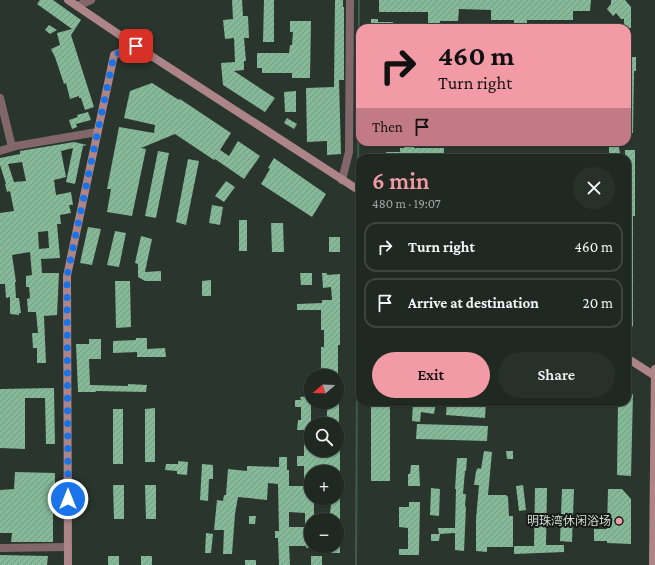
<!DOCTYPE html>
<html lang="en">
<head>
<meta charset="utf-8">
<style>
	:root { --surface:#202822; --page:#28302a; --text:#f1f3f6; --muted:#a2a6a5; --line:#3d4440; --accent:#f39aa7 }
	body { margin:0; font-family:"Crimson Pro","Noto Sans SC",serif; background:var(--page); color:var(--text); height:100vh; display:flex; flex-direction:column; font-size:15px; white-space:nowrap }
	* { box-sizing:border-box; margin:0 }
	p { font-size:13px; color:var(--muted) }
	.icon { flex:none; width:22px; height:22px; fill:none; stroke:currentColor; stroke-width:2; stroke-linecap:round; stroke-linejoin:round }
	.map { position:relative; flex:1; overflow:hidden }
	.drawer { position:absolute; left:356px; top:154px; width:275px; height:252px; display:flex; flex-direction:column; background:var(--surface); border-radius:12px; box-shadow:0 1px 3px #0004,0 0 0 1px var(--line) }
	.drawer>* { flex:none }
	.guide { position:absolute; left:356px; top:24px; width:275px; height:122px; border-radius:12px; box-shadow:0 1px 3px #0004,0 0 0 1px var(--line); background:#f39aa7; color:#111; overflow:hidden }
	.needle { width:26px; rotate:251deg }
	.tools { position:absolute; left:304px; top:369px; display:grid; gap:8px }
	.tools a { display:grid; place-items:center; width:40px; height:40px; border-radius:50%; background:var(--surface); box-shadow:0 1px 3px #0004,0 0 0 1px var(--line); font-size:20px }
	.pin { position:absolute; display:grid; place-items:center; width:34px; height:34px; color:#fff; margin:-17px; border-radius:8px; box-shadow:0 2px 6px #0006 }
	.me { position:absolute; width:44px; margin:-22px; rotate:0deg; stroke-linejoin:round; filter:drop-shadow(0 0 3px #0008) }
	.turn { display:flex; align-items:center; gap:14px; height:84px; padding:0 16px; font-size:18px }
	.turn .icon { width:52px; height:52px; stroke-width:2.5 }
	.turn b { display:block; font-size:28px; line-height:34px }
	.then { display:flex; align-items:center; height:38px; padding:0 16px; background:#0003; gap:8px; font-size:15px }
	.round { display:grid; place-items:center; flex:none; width:42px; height:42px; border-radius:21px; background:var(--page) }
	.summary { display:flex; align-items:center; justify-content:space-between; height:68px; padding:0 16px }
	h1 { font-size:24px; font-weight:600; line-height:30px; color:var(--accent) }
	.action { display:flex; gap:8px; margin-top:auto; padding:8px 16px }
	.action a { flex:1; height:46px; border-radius:24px; background:var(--accent); color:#111; font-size:16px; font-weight:600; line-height:46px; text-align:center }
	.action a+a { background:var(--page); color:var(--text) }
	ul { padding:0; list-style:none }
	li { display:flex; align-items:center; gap:12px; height:50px; margin:0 8px 6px; padding:0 8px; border:2px solid var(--line); border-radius:12px }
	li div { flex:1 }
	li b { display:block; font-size:15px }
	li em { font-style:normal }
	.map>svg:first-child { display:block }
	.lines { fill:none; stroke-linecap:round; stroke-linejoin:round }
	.stream { stroke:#405a49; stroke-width:2 }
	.building { fill:url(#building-hatch); fill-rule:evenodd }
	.street { stroke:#81676a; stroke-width:8 }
	.secondary { stroke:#ad8589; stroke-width:8 }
	.route { stroke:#1a73e8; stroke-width:7; stroke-dasharray:0 12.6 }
	.poi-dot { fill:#f39aa7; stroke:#161b18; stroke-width:1.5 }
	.labels { text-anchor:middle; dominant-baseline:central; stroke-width:4; stroke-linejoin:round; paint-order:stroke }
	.poi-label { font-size:12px; fill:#d4dbd6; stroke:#161b18; text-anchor:end }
</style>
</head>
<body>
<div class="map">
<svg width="655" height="565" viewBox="0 0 655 565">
	<defs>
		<pattern id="building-hatch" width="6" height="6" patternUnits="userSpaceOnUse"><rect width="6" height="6" fill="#85b997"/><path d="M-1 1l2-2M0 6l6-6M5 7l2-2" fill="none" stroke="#749b81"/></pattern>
	</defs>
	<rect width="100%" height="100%" fill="#2a352e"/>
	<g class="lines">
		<g class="stream">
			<polyline points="358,186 359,0"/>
			<polyline points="356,565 358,192"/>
		</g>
	</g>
	<g class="building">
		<polygon points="40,0 53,0 81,20 71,35 94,107 85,110 81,98 79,98 79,96 70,99 66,83 64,84 55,57 51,49 60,45 57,33 72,29 37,4"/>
		<polygon points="232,0 242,0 243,16 248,16 249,38 244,38 246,61 244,61 244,70 234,71 275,98 265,112 223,85 221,63 235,62 234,38 225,39 223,20 233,19"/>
		<polygon points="264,0 274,0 274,42 263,42"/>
		<polygon points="335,0 343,0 343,7 344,7 344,80 339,80 341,154 327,155 327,141 307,142 306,88 334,87"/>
		<polygon points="379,0 591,0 590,11 573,11 573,20 527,20 527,28 514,28 514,20 491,20 491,10 459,9 458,21 440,21 440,23 428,23 428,12 379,12"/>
		<polygon points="611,0 625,0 631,7 631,28 624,28 624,19 621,19 616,13 613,16 607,9 611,4"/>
		<polygon points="371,19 378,19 378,22 393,22 393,28 371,28"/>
		<polygon points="290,21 311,21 310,78 292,78 292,73 262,73 262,68 257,68 257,53 289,53 290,45 292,45 293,32 290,32"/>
		<polygon points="49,25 57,30 50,34 45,30"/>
		<polygon points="627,57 636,57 636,71 634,71 633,133 627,133"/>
		<polygon points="152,83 179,100 180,99 231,133 220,150 229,156 238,141 260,156 244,179 215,159 214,160 175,134 141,148 146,149 132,216 107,212 111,189 107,189 119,127 154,133 155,125 124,118 130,91"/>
		<polygon points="296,91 296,112 285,112 284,92"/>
		<polygon points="88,112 91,120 76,124 77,127 72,129 69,120 78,117 77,115"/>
		<polygon points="287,118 297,124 294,129 284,123"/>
		<path d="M74,142L87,145L83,146L75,184L66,182L73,148L61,151L66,177L54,180L56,195L71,192L73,205H69L71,213L60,215L61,224H57L60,258L41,259L42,273H59L57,315L44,316L46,363H37V348H33L32,333H38L36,312H28L27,299L30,298L29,287H26V276L32,275L30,252L12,255L16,282H15L16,298H19L21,313H19V315L10,314V297L6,298L5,284H0V213L14,211L10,191L7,192L5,184H6L0,165V158L20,154V151ZM22,162L26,181L14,182L8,164ZM48,231L49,248L39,249L38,232Z"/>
		<polygon points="404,142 414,142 414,148 444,148 444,157 386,158 386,152 400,152 400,148 404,148"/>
		<polygon points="609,147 619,147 620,154 609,155"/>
		<polygon points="625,150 635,150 635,216 633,216 633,325 628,339 627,339 627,158 625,158"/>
		<polygon points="158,151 169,153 156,218 145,216"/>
		<polygon points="274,158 326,194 312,217 261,184 270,169 268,168"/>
		<polygon points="188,159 199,161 186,225 176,222"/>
		<polygon points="226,181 235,187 224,202 215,196"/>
		<polygon points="212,205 223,207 220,225 209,223"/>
		<rect x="239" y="220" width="8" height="31"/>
		<polygon points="271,223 283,223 284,252 272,252"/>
		<polygon points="88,227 101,229 92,265 80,263"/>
		<polygon points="115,231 126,233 119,267 107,265"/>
		<polygon points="141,236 152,239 145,272 161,271 161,281 145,281 138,277 138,264 135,263"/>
		<rect x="329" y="237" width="11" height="15"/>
		<polygon points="300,273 312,273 312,285 301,285"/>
		<polygon points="322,273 327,273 327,275 340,274 340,345 338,345 338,376 321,376 321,347 324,347 324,330 321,330 321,310 297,310 297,304 322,303 322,300 332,300 331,287 323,288"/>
		<polygon points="211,280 211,296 202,296 202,281"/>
		<polygon points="115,281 130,281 131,327 116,328"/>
		<polygon points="136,338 147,338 147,349 165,348 166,357 137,357 137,352 113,353 113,341 136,340"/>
		<polygon points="89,339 101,339 101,359 89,359 90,385 128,386 128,384 147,385 146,392 96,391 96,392 78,392 76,344 89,344"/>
		<polygon points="627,383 633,395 631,476 617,475 618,402 627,402"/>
		<polygon points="54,388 55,444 46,444 45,398 25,398 25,449 0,448 0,389"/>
		<path d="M311,396V450H340V472H311V498H313L312,502H314V515H315V520H311V547L306,548V546H289L290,565H279L278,538H275V531H279L278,484L268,483L267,500L238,497L235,514L232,554H223L224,530H214L217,500L223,501L224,495H226L228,469L247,471V466L279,467V457H287V470H289V486H304V466H297V456H304V430H297L298,420H301V407H295V400H301L300,397ZM289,512L305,513V527H289Z"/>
		<rect x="327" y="402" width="12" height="22"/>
		<rect x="371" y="402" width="19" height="79"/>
		<polygon points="413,402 436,402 434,414 421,412 420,422 412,421"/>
		<polygon points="447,402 486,402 485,418 446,415"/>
		<polygon points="155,408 155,462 145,462 145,409"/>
		<rect x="113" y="409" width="10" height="55"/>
		<polygon points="417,424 488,426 487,441 416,439"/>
		<polygon points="484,451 492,452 488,495 506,495 508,497 509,516 513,516 513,547 487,547 487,552 476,551 476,519 479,485 474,485 476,471 478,468 481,469"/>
		<polygon points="506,451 513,451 513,459 507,459"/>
		<polygon points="457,458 467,458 466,471 465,471 463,494 466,494 465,506 466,507 464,551 455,550 455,533 439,534 438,528 455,528 456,489 455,489"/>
		<polygon points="178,461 188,462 187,475 177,474 177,471 165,470 166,464 178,464"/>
		<polygon points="202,464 213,465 213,479 209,479 208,501 200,500"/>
		<polygon points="411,465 419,465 420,486 408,486 408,474 410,474"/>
		<polygon points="15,472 55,473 55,487 53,487 53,542 11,542 12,533 0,533 0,490 14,489"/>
		<polygon points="113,485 124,485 124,519 114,519"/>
		<polygon points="145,485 156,485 156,519 146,519"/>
		<polygon points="523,485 526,510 519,511 516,486"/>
		<polygon points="431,488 440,489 439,516 430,515"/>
		<polygon points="535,488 547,488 546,545 564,545 564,552 514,554 514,546 534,546"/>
		<polygon points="562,489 574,489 572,542 560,541"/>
		<polygon points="608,489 622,489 631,499 631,544 607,543 607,541 594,541 594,529 607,529"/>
		<polygon points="332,498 340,498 340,520 329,520"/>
		<polygon points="409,502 420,502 419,555 399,555 399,549 408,549 408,528 399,527 399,507 409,507"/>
		<polygon points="249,516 256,516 255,524 249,524"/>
		<polygon points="206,533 213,534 211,553 205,553"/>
		<polygon points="431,534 440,534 439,541 431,541"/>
		<rect x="329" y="546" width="11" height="7"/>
		<polygon points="0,555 48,556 47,565 0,565"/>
		<rect x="108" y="556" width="11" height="9"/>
		<rect x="141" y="556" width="11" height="9"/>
		<rect x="311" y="556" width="11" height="9"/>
		<rect x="245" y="560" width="11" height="5"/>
	</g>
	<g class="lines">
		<g class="street">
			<polyline points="77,6 91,0"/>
			<polyline points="0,98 12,147"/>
			<polyline points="0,151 16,146 97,132"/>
			<polyline points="342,180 349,152 350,0"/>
			<polyline points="0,548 68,547"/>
		</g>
		<g class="secondary">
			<polyline points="68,0 136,46 360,191"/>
			<polyline points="627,358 655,376"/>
			<polyline points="68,565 67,276 114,55 136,46"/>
			<polyline points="653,565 655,369"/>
		</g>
	</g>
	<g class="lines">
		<polyline class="route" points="68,499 67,276 114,55 136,46"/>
	</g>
	<circle class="poi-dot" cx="619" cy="521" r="4"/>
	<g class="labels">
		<g class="poi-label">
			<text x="611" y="521">明珠湾休闲浴场</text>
		</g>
	</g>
</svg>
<div class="tools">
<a><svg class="needle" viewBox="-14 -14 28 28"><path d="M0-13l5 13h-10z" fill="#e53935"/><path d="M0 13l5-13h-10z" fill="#a2a6a5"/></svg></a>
<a><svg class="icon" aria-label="search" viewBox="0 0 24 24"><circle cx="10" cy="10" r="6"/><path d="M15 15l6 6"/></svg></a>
<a>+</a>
<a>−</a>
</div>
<div class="pin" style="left:136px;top:46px;background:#d93025"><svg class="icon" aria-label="arrive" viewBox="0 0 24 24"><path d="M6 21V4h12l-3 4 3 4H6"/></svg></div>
<svg class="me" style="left:68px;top:499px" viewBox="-20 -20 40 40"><circle r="17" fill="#1a73e8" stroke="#fff" stroke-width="3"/><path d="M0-11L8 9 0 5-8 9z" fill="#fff"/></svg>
<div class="guide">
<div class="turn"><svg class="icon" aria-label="right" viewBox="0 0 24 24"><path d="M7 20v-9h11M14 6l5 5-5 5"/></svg><div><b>460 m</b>Turn right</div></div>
<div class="then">Then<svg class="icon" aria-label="arrive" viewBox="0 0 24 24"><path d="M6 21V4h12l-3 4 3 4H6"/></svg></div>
</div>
<section class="drawer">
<div class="summary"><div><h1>6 min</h1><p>480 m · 19:07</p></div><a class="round"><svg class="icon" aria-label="close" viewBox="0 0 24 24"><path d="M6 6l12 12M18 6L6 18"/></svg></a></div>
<ul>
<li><svg class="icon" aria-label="right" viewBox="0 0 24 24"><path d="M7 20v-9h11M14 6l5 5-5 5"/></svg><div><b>Turn right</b></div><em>460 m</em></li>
<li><svg class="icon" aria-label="arrive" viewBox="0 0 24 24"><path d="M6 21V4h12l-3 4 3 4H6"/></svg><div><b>Arrive at destination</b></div><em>20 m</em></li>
</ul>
<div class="action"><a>Exit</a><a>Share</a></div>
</section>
</div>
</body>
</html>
